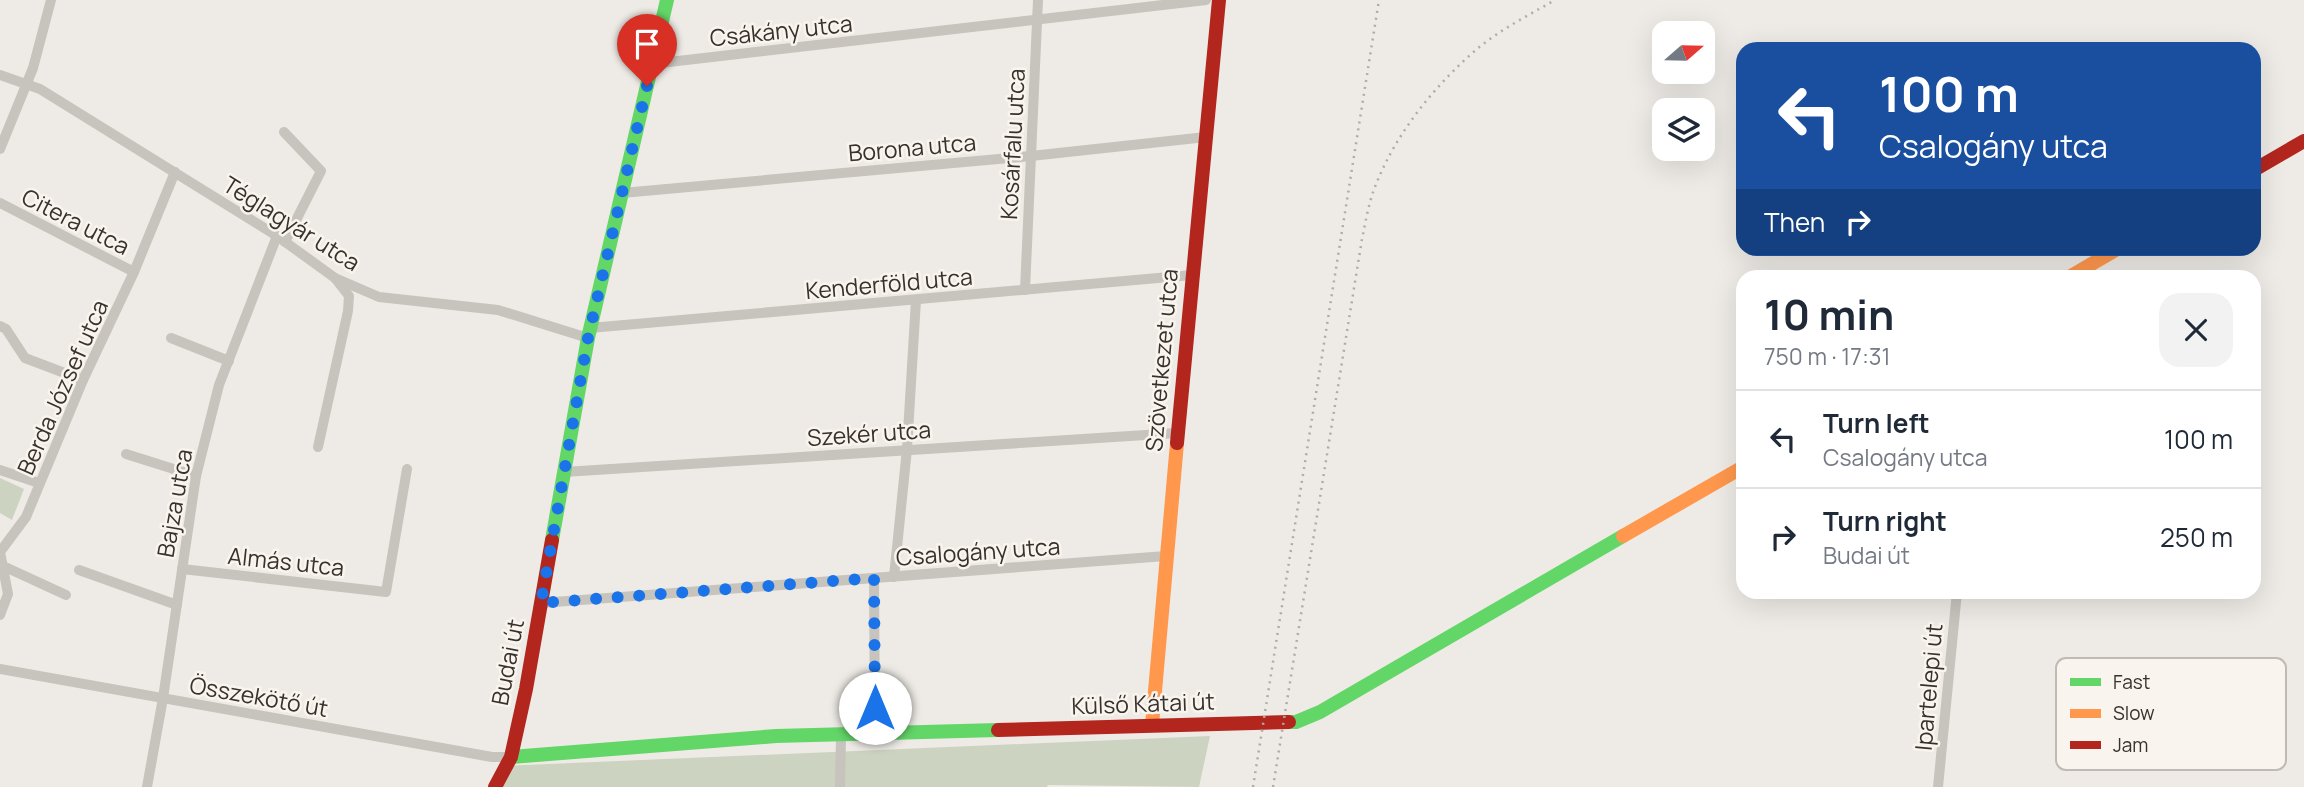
<!DOCTYPE html>
<html lang="en">
<head>
<meta charset="utf-8">
<style>
	:root { --surface:#fff; --page:#f2f2f3; --text:#1f2937; --muted:#747a83; --line:#e0e1e3 }
	body { margin:0; font-family:Manrope,sans-serif; background:var(--page); color:var(--text); height:100vh; display:flex; flex-direction:column; font-size:26px; white-space:nowrap }
	* { box-sizing:border-box; margin:0 }
	p { font-size:23px; color:var(--muted) }
	.icon { flex:none; width:38px; height:38px; fill:none; stroke:currentColor; stroke-width:2; stroke-linecap:round; stroke-linejoin:round }
	.map { position:relative; flex:1; overflow:hidden }
	.side { position:absolute; left:1736px; top:270px; width:525px; height:329px; display:flex; flex-direction:column; background:var(--surface); border-radius:21px; box-shadow:0 7px 28px #0002 }
	.side>* { flex:none }
	.guide { position:absolute; left:1736px; top:42px; width:525px; height:214px; border-radius:21px; box-shadow:0 7px 28px #0002; background:#1a4fa0; color:#fff; overflow:hidden }
	.needle { width:46px; rotate:70deg }
	.tools { position:absolute; left:1652px; top:21px; display:grid; gap:14px }
	.tools a { display:grid; place-items:center; width:63px; height:63px; border-radius:14px; background:var(--surface); box-shadow:0 7px 28px #0002; font-size:35px }
	.pin { position:absolute; display:grid; place-items:center; width:60px; height:60px; color:#fff; margin:-72px -30px; border-radius:50% 50% 50% 0; rotate:-45deg; box-shadow:0 0 7px #0007 }
	.pin .icon { rotate:45deg }
	.me { position:absolute; width:77px; margin:-38px; rotate:0deg; stroke-linejoin:round; filter:drop-shadow(0 0 5px #0008) }
	.turn { display:flex; align-items:center; gap:24px; height:147px; padding:0 28px; font-size:32px }
	.turn .icon { width:91px; height:91px; stroke-width:2.5 }
	.turn b { display:block; font-size:49px; line-height:60px }
	.then { display:flex; align-items:center; height:66px; padding:0 28px; background:#0003; gap:14px; font-size:26px }
	.round { display:grid; place-items:center; flex:none; width:74px; height:74px; border-radius:21px; background:var(--page) }
	.summary { display:flex; align-items:center; justify-content:space-between; height:119px; padding:0 28px }
	h1 { font-size:42px; font-weight:700; line-height:52px }
	ul { padding:0; list-style:none }
	li { display:flex; align-items:center; gap:21px; height:98px; padding:0 28px; border-top:2px solid var(--line) }
	li div { flex:1 }
	li b { display:block; font-size:26px }
	li em { font-style:normal }
	.map>svg:first-child { display:block }
	.green { fill:#cdd3c1 }
	.lines { fill:none; stroke-linecap:round; stroke-linejoin:round }
	.street { stroke:#c7c3bd; stroke-width:10 }
	.fast { stroke:#63d668; stroke-width:14 }
	.slow { stroke:#ff974d; stroke-width:14 }
	.jam { stroke:#b3261e; stroke-width:14 }
	.rail { stroke:#afaca8; stroke-width:2.5; stroke-dasharray:2 5; stroke-linecap:butt }
	.route { stroke:#1a73e8; stroke-width:12; stroke-dasharray:0 21.6 }
	.labels { text-anchor:middle; dominant-baseline:central; stroke-width:5; stroke-linejoin:round; paint-order:stroke }
	.street-label { font-size:23px; fill:#38312c; stroke:#f9f5ee }
	.key { fill:#f9f5ee; stroke:#bfbab4; stroke-width:2 }
	.key-label { font-size:19px; fill:#38312c }
</style>
</head>
<body>
<div class="map">
<svg width="2304" height="787" viewBox="0 0 2304 787">
	<rect width="100%" height="100%" fill="#eeebe6"/>
	<g class="green">
		<polygon points="0,478 24,489 12,520 0,513"/>
		<polygon points="1210,736 1199,787 1048,785 1047,787 492,787 501,766"/>
	</g>
	<g class="lines">
		<g class="street">
			<polyline points="652,64 1206,0"/>
			<polyline points="0,75 40,89 277,236 335,278 379,297 498,310 588,338"/>
			<polyline points="284,132 321,171 285,242"/>
			<polyline points="0,149 33,68 51,0"/>
			<polyline points="622,193 1031,156 1206,137"/>
			<polyline points="0,203 134,272"/>
			<polyline points="1025,290 1038,0"/>
			<polyline points="0,326 6,329 25,358 83,380"/>
			<polyline points="590,328 1192,275"/>
			<polyline points="171,338 229,361"/>
			<polyline points="318,447 348,311 349,296 335,278"/>
			<polyline points="126,454 196,476"/>
			<polyline points="0,470 39,483"/>
			<polyline points="564,472 1177,433"/>
			<polyline points="3,566 66,595"/>
			<polyline points="182,569 386,592 407,469"/>
			<polyline points="79,570 177,605"/>
			<polyline points="894,577 907,449 916,300"/>
			<polyline points="874,578 875,735"/>
			<polyline points="541,603 1166,556"/>
			<polyline points="0,615 8,594 0,552 26,517 83,380 134,272 175,172"/>
			<polyline points="0,669 492,757 511,757"/>
			<polyline points="147,787 163,698 196,476 219,385 277,236"/>
			<polyline points="840,787 841,736"/>
			<polyline points="1938,787 1957,592"/>
		</g>
		<g class="fast">
			<polyline points="552,540 588,338 667,0"/>
			<polyline points="1289,722 1296,722 1320,712 1623,536"/>
			<polyline points="511,757 776,736 998,730"/>
		</g>
		<g class="slow">
			<polyline points="2071,276 2119,248"/>
			<polyline points="1623,536 1743,467"/>
			<polyline points="1152,725 1177,443"/>
		</g>
		<g class="jam">
			<polyline points="2254,170 2304,141"/>
			<polyline points="1177,443 1219,0"/>
			<polyline points="998,730 1289,722"/>
			<polyline points="495,787 511,757 526,689 552,540"/>
		</g>
		<g class="rail">
			<polyline points="1253,787 1379,0"/>
			<path d="M1273,787L1362,239C1366,220 1369,200 1377,182C1397,132 1436,84 1477,49C1501,29 1529,15 1555,0"/>
		</g>
	</g>
	<g class="lines">
		<polyline class="route" points="647,86 588,338 541,603 874,578 875,708"/>
	</g>
	<g class="labels">
		<g class="street-label">
			<text transform="translate(781 30) rotate(-6)">Csákány utca</text>
			<text transform="translate(1012 144) rotate(-87)">Kosárfalu utca</text>
			<text transform="translate(912 147) rotate(-5)">Borona utca</text>
			<text transform="translate(76 221) rotate(27)">Citera utca</text>
			<text transform="translate(292 223) rotate(32)">Téglagyár utca</text>
			<text transform="translate(889 283) rotate(-5)">Kenderföld utca</text>
			<text transform="translate(1161 360) rotate(-85)">Szövetkezet utca</text>
			<text transform="translate(62 387) rotate(-66)">Berda József utca</text>
			<text transform="translate(869 433) rotate(-4)">Szekér utca</text>
			<text transform="translate(174 503) rotate(-80)">Bajza utca</text>
			<text transform="translate(978 551) rotate(-4)">Csalogány utca</text>
			<text transform="translate(286 561) rotate(6)">Almás utca</text>
			<text transform="translate(507 662) rotate(-79)">Budai út</text>
			<text transform="translate(1928 687) rotate(-85)">Ipartelepi út</text>
			<text transform="translate(259 696) rotate(10)">Összekötő út</text>
			<text transform="translate(1143 703) rotate(-2)">Külső Kátai út</text>
		</g>
	</g>
	<rect x="2056" y="658" width="230" height="112" rx="10" class="key"/>
	<rect x="2070" y="678" width="31" height="8" fill="#63d668"/>
	<rect x="2070" y="709" width="31" height="9" fill="#ff974d"/>
	<rect x="2070" y="741" width="31" height="8" fill="#b3261e"/>
	<g class="key-label">
		<text x="2113" y="689">Fast</text>
		<text x="2113" y="720">Slow</text>
		<text x="2113" y="752">Jam</text>
	</g>
</svg>
<div class="tools">
<a><svg class="needle" viewBox="-14 -14 28 28"><path d="M0-13l5 13h-10z" fill="#e53935"/><path d="M0 13l5-13h-10z" fill="#747a83"/></svg></a>
<a><svg class="icon" aria-label="layers" viewBox="0 0 24 24"><path d="M12 4l9 5-9 5-9-5zM3 14l9 5 9-5"/></svg></a>
</div>
<div class="pin" style="left:647px;top:86px;background:#d93025"><svg class="icon" aria-label="arrive" viewBox="0 0 24 24"><path d="M6 21V4h12l-3 4 3 4H6"/></svg></div>
<svg class="me" style="left:875px;top:708px" viewBox="-20 -20 40 40"><circle r="19" fill="#fff"/><path d="M0-13L10 11 0 6-10 11z" fill="#1a73e8"/></svg>
<div class="guide">
<div class="turn"><svg class="icon" aria-label="left" viewBox="0 0 24 24"><path d="M17 20v-9H6M10 6l-5 5 5 5"/></svg><div><b>100 m</b>Csalogány utca</div></div>
<div class="then">Then<svg class="icon" aria-label="right" viewBox="0 0 24 24"><path d="M7 20v-9h11M14 6l5 5-5 5"/></svg></div>
</div>
<section class="side">
<div class="summary"><div><h1>10 min</h1><p>750 m · 17:31</p></div><a class="round"><svg class="icon" aria-label="close" viewBox="0 0 24 24"><path d="M6 6l12 12M18 6L6 18"/></svg></a></div>
<ul>
<li><svg class="icon" aria-label="left" viewBox="0 0 24 24"><path d="M17 20v-9H6M10 6l-5 5 5 5"/></svg><div><b>Turn left</b><p>Csalogány utca</p></div><em>100 m</em></li>
<li><svg class="icon" aria-label="right" viewBox="0 0 24 24"><path d="M7 20v-9h11M14 6l5 5-5 5"/></svg><div><b>Turn right</b><p>Budai út</p></div><em>250 m</em></li>
</ul>
</section>
</div>
</body>
</html>
